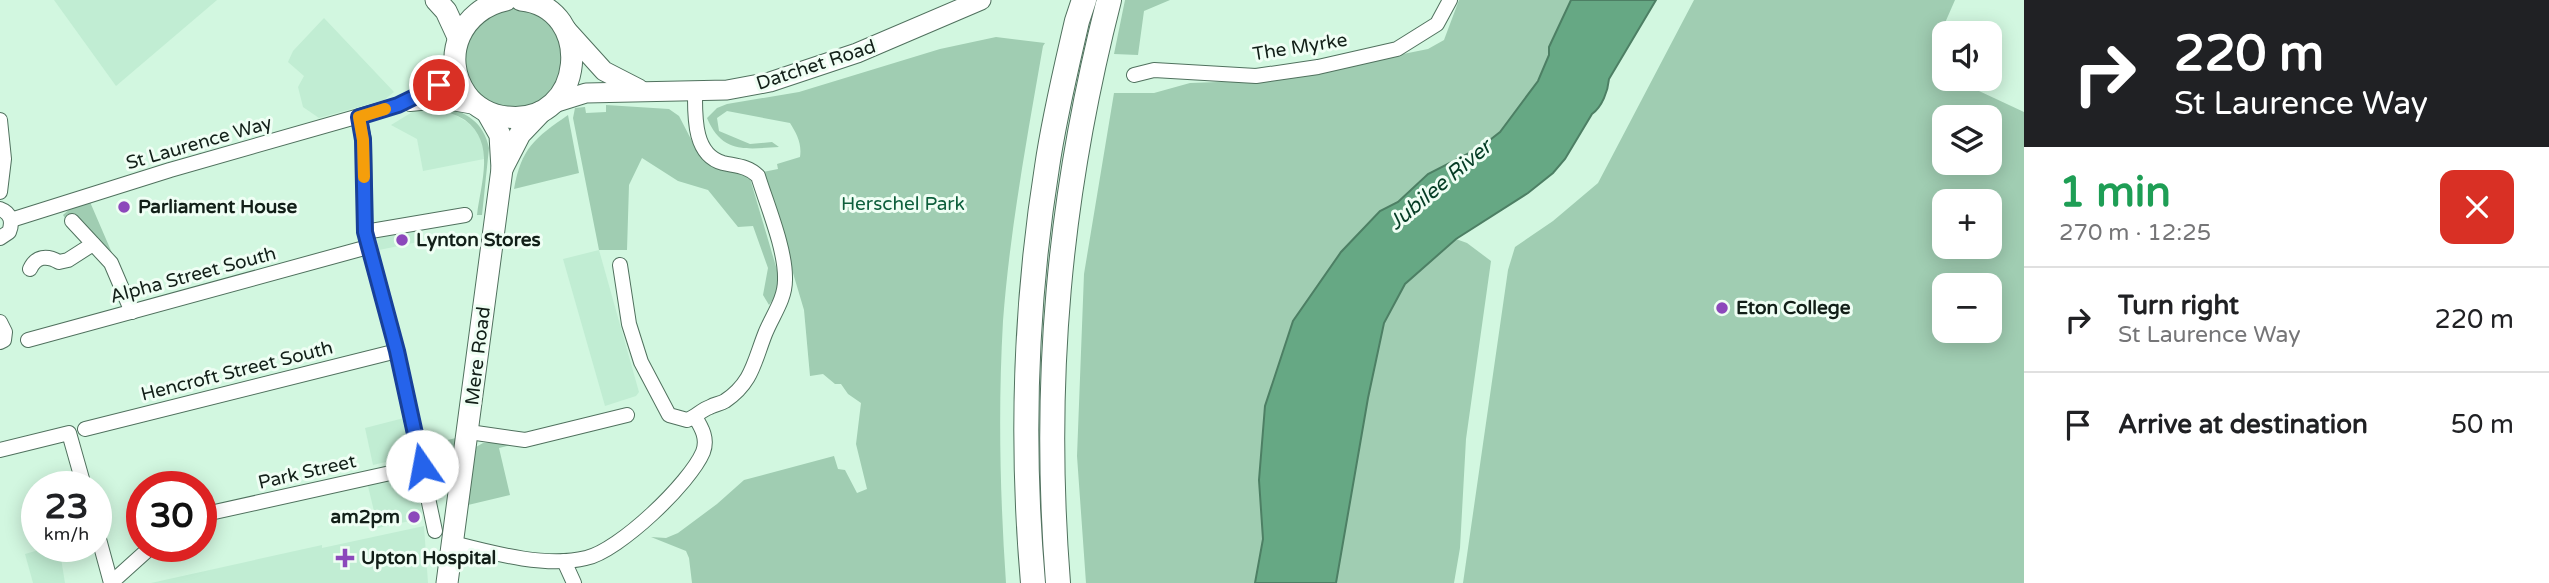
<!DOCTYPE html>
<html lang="en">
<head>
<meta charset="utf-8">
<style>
	:root { --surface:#fff; --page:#f2f2f2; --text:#202124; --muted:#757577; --line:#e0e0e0 }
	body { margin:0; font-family:"Varela Round",sans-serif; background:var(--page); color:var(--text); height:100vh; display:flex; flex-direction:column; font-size:26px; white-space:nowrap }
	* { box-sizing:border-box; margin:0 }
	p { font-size:23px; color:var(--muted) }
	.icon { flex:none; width:38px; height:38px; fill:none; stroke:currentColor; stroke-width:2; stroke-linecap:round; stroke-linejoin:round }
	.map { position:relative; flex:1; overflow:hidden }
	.sheet { display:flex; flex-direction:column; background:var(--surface); width:525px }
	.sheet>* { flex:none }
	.top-card { background:#202124; color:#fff; overflow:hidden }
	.fabs { position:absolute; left:1932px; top:21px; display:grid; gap:14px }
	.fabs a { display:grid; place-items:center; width:70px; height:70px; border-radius:14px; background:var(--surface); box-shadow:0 4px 18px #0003; font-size:35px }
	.speed { position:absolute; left:21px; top:471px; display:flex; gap:14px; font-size:35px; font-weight:700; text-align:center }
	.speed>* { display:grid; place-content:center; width:91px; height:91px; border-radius:50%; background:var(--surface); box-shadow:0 4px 18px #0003; line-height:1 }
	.speed small { font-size:18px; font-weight:400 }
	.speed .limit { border:10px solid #d22; background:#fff; color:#111 }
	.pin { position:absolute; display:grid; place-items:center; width:60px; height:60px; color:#fff; margin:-30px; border:4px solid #fff; border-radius:50%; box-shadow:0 2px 7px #0007 }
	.me { position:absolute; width:77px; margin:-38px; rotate:348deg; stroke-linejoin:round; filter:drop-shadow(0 0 5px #0008) }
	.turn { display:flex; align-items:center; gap:24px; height:147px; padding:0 35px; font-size:32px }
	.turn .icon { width:91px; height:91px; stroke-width:2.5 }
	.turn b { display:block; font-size:49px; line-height:60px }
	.round { display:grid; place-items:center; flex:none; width:74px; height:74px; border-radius:14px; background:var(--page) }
	.head { display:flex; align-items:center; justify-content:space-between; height:119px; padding:0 35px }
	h1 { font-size:42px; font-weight:700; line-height:52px; color:#1e9e55 }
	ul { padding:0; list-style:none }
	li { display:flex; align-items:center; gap:21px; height:105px; padding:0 35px; border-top:2px solid var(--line) }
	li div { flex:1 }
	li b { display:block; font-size:26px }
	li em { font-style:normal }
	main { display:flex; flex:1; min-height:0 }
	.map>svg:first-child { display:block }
	.built { fill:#c1edd3 }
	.green { fill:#a0cdb2; fill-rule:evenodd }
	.water { fill:#66a884; stroke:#4d7f64; stroke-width:2 }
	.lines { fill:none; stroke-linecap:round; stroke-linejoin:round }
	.street-casing { stroke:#50715e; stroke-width:16 }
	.secondary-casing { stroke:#50715e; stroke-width:21 }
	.primary-casing { stroke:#50715e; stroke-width:23 }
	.highway-casing { stroke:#50715e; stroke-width:26 }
	.street { stroke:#fff; stroke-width:14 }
	.secondary { stroke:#fff; stroke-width:19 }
	.primary { stroke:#fff; stroke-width:21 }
	.highway { stroke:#fff; stroke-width:24 }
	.route-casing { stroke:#184099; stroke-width:18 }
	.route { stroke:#2563eb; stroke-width:12 }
	.slow { stroke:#f59e0b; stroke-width:12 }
	.poi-dot { fill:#8c48bb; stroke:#effef4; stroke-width:2.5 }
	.labels { text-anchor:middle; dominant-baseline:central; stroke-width:6; stroke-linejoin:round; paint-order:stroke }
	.street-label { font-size:19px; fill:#121f18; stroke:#effef4 }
	.park-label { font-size:19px; fill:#0e5f3c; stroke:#effef4 }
	.poi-label { font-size:19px; font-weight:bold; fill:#121f18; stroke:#effef4; text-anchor:start }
	.water-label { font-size:21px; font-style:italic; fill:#053d25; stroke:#effef4 }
</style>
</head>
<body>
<main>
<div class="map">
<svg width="2024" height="583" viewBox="0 0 2024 583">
	<rect width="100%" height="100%" fill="#d2f7e0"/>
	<g class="built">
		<polygon points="54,0 217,0 116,86"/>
		<polygon points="324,18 394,92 384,100 319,118 303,107 298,87 304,76 288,62 293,51"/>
		<polygon points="441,106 444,112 452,113 467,122 479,133 485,148 484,159 423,171 417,139 391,125 414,111"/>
		<polygon points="421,230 423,241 379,250 377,238"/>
		<polygon points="599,250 639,392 636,396 605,406 563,259"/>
		<polygon points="404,418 412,456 373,465 365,428"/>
		<polygon points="414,472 423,518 378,528 367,482"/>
		<polygon points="424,526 428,583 151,583 322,545 322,548"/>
		<polygon points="53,546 59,546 65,583 33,583 25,554"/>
	</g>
	<g class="green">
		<polygon points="1125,0 1170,0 1144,11 1138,55 1114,54"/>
		<polygon points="1459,0 1571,0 1549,46 1549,55 1538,81 1500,132 1481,147 1428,174 1398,203 1380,211 1341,252 1293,321 1265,406 1259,480 1263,539 1255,583 1086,583 1077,456 1084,274 1114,93 1154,93 1190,83 1274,80 1428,49 1444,40"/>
		<path d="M1694,0H1955L1941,32L1944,34V79H1982L1979,91L2024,112V583H1463L1508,270L1515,247L1553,221L1598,183ZM1944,117H1990V163H1944ZM1944,201H1990V247H1944ZM1944,285H1990V331H1944Z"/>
		<circle cx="514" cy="58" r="50"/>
		<path d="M996,37L1045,43L1043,46C1027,138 1010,229 1003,321C998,408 1000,496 1006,583H692L689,558L686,551L651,537L666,538L678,533L717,504L744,480L834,456L838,469L845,470L857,493L867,489L856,444L861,403L848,394L841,384H835L823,374L810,376L804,310L763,172L778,169L777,164L800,157C802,144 797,134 790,123L727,111L717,118L719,131L750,144L772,142L779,147C746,149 722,154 707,118L717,108L727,104L799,92L940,49Z"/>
		<polygon points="606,105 669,109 679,116 694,145 714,164 749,175 782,287 769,305 763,295 768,268 753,226 738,227 708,190 678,181 642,158 629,185 627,250 599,250 573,118 575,108 585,107 586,113 606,112"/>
		<path d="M441,106C465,111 484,122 489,148L482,215H477C481,182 496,143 465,120C458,116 453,113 444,112Z"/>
		<path d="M568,115L579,173L514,189C521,148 535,138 568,115Z"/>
		<polygon points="90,202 112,253 81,220 65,218 63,215 72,207"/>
		<polygon points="1456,239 1467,243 1491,261 1466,439 1460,548 1454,583 1336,583 1368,398 1384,323 1405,284"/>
		<polygon points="456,438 447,492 444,490 438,461 428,454 426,445"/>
		<polygon points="522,442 499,448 510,495 468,505 476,447 483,443"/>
	</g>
	<path class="water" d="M1571,0H1656L1609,79C1608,91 1602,107 1592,114L1565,159L1553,173L1528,193L1456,239L1405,284L1384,323L1368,398L1336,583H1255L1263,539L1259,480L1265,406L1293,321L1341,252L1380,211L1398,202L1428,174L1481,147L1500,132L1538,81L1549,55V47Z"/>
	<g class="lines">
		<defs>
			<g id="street">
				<polyline points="1134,75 1154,70 1256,76 1318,67 1397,49 1437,24 1450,0"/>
				<polyline points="410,104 441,101 480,108"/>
				<polyline points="359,117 364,140 365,232 397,351 435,531"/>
				<polyline points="0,120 4,159 0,192"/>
				<path d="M0,209C11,213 13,222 9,232L0,238"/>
				<polyline points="11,220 170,170 398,105 437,87 450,76 455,65"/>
				<polyline points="72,221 111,263 132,312"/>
				<polyline points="365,232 465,215"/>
				<path d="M620,265L629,324L641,362L669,415L687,420C696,417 701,410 710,407C715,404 720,404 725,401C752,383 754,362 765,334C772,316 785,300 785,280C786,250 767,205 758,176C748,166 736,166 723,163C693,155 695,115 695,91"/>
				<path d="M30,269C36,256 47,255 59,262L68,260L93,244"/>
				<polyline points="0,322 5,332 4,340 0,342"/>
				<polyline points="28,340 368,247"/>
				<polyline points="85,429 397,351"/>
				<polyline points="469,432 525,440 627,415"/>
				<polyline points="0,450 69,433 84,486"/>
				<polyline points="201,515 422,466"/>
				<polyline points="96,528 111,583"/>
				<path d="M453,543C492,553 546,568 586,558C619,551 690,483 703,452C708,439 702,428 695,417"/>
				<polyline points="564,561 574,583"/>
				<polyline points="111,583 152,546"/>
			</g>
			<g id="secondary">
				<polyline points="566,29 604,71 639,89"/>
				<polyline points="554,103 586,93 727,90 770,82 857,53 981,0"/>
			</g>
			<g id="primary">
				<polyline points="436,0 446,11 458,37"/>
				<path d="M506,0C462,9 440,56 466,94C475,107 491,116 507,117C586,126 595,7 521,0"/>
				<polyline points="502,169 520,134 541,112"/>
				<polyline points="447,583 502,169 500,135 487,112"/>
			</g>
			<g id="highway">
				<path d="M1033,583C1021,445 1025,305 1047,167C1054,118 1066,69 1077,21L1084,0"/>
				<path d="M1058,583C1042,381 1059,196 1109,0"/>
			</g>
		</defs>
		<use href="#street" class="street-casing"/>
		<use href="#secondary" class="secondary-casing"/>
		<use href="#primary" class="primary-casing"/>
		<use href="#highway" class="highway-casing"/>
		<use href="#street" class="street"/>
		<use href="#secondary" class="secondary"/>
		<use href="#primary" class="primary"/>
		<use href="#highway" class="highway"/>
	</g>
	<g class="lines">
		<defs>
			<polyline id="route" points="422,466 397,351 365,232 363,140 359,117 398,105 439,85"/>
		</defs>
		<use href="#route" class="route-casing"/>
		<use href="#route" class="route"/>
		<polyline class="slow" points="364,177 363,140 359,117 385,109"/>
	</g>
	<g class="poi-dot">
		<circle cx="124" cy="207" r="7"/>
		<circle cx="402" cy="240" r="7"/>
		<circle cx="1722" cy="308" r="7"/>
		<circle cx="414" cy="517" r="7"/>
		<path d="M341.5 547.5h7v7h7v7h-7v7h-7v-7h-7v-7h7z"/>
	</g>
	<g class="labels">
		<g class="street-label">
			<text transform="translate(1300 47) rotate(-9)">The Myrke</text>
			<text transform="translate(816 65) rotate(-18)">Datchet Road</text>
			<text transform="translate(199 143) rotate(-16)">St Laurence Way</text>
			<text transform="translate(193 275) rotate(-15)">Alpha Street South</text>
			<text transform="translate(478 356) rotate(-83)">Mere Road</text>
			<text transform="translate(237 371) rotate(-14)">Hencroft Street South</text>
			<text transform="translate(307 472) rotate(-13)">Park Street</text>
		</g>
		<g class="park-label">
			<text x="903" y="204">Herschel Park</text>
		</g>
		<g class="poi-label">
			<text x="138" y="207">Parliament House</text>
			<text x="416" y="240">Lynton Stores</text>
			<text x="1736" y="308">Eton College</text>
			<text x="400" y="517" text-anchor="end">am2pm</text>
			<text x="361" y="558">Upton Hospital</text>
		</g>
		<g class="water-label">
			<text transform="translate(1440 185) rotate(-40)">Jubilee River</text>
		</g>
	</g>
</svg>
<div class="fabs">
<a><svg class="icon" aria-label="sound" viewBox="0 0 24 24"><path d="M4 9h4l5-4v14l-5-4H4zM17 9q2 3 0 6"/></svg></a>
<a><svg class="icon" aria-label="layers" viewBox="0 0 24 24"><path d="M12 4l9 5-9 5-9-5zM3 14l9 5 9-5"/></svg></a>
<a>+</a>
<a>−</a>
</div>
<div class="speed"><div>23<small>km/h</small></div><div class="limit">30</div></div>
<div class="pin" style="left:439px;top:85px;background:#d93025"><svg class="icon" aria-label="arrive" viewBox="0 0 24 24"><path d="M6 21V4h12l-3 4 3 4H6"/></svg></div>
<svg class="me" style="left:422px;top:466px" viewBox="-20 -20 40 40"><circle r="19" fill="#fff"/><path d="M0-13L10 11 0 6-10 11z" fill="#2563eb"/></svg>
</div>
<section class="sheet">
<div class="top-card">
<div class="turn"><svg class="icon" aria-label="right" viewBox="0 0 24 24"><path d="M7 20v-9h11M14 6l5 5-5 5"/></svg><div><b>220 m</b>St Laurence Way</div></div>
</div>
<div class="head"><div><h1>1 min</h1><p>270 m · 12:25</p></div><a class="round" style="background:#d93025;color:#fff"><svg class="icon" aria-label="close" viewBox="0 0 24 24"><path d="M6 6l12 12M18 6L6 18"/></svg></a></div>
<ul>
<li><svg class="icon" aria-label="right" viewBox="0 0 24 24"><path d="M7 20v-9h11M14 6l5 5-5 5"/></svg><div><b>Turn right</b><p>St Laurence Way</p></div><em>220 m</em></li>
<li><svg class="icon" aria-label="arrive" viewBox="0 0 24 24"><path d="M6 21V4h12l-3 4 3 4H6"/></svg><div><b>Arrive at destination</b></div><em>50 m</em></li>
</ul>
</section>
</main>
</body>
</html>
